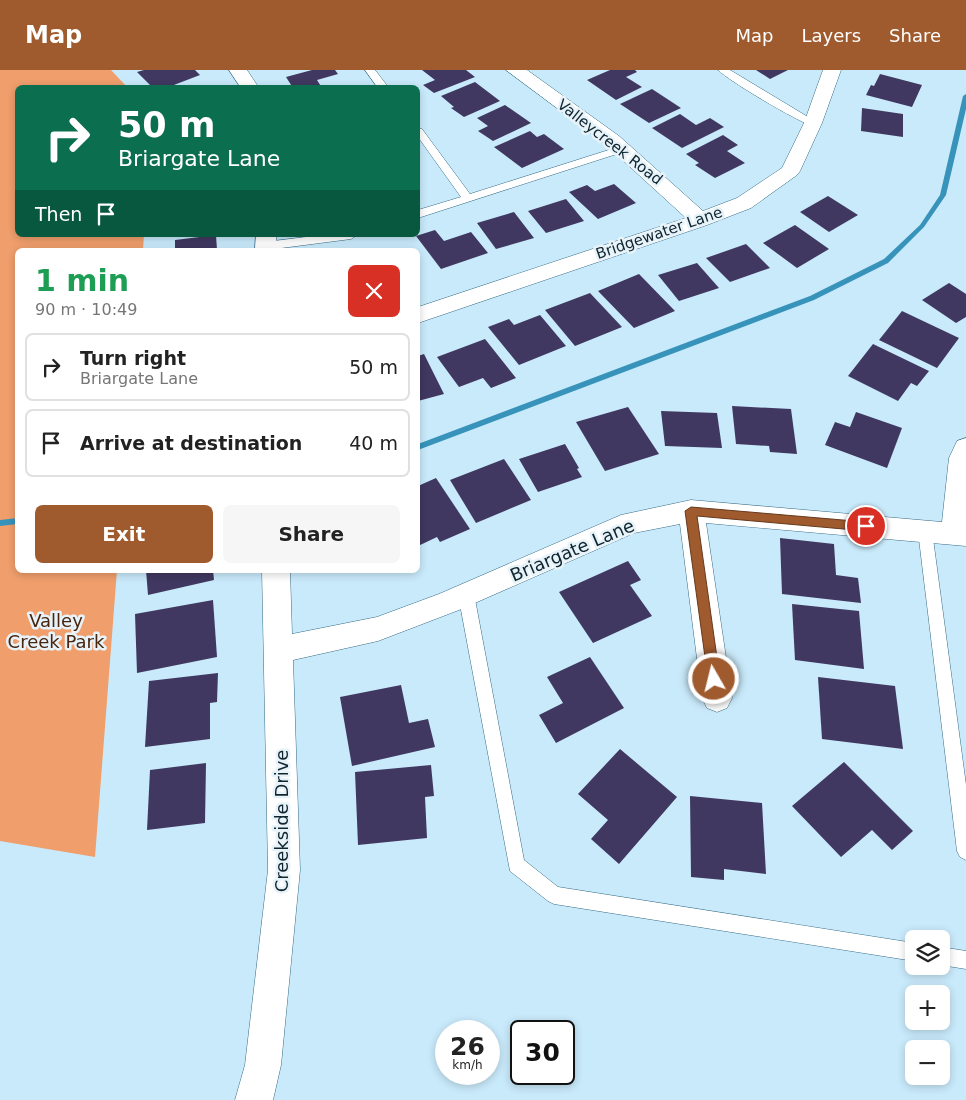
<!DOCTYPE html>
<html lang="en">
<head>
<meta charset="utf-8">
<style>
	:root { --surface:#fff; --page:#f6f6f6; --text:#222; --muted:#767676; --line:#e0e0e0; --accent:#9f5a2d }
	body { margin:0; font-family:"DejaVu Sans",sans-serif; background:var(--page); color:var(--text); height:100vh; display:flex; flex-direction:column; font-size:19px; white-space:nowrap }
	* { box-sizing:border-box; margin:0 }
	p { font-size:16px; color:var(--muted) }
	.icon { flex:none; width:28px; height:28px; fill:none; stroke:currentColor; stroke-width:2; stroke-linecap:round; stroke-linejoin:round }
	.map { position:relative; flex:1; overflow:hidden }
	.panel { position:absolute; left:15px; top:178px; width:405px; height:325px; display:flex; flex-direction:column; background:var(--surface); border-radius:8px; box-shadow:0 2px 8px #0003 }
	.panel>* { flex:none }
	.top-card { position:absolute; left:15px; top:15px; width:405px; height:152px; border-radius:8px; box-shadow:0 2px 8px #0003; background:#0b6e4f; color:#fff; overflow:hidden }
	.fabs { position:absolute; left:905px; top:860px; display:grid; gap:10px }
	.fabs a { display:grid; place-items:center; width:45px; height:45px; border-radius:8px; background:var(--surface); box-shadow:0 2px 8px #0003; font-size:25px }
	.speed { position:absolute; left:435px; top:950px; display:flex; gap:10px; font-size:25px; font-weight:700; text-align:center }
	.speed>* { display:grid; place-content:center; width:65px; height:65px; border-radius:50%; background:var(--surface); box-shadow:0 2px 8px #0003; line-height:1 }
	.speed small { font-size:12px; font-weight:400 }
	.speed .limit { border:2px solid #111; border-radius:8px; background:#fff; color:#111 }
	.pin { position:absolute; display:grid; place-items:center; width:42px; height:42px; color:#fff; margin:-21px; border:2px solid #fff; border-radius:50%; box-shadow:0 1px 5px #0007 }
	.me { position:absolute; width:55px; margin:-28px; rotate:352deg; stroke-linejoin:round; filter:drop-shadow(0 0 4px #0008) }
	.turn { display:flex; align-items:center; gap:18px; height:105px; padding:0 20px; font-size:22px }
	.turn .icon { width:65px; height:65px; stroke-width:2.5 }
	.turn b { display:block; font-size:35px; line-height:42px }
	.then { display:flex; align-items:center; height:48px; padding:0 20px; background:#0003; gap:10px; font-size:19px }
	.round { display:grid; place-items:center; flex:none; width:52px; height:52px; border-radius:8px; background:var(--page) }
	.summary { display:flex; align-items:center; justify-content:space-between; height:85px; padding:0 20px }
	h1 { font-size:30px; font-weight:600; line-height:38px; color:#1e9e55 }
	.cta { display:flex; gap:10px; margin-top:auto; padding:10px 20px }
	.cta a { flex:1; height:58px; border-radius:8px; background:var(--accent); color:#fff; font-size:20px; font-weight:600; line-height:58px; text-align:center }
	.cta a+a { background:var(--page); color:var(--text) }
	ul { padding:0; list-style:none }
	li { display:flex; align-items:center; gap:15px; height:68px; margin:0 10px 8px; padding:0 10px; border:2px solid var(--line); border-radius:8px }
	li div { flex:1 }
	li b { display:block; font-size:19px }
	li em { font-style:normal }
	header { display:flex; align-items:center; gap:30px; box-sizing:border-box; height:70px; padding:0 25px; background:var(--accent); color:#fff }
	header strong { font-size:24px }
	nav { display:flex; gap:28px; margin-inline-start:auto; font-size:18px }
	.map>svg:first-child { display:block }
	.green { fill:#f09e6c }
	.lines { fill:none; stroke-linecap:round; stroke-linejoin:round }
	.stream { fill:#3893bb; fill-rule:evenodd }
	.building { fill:#403860 }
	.service-casing { stroke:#376b84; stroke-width:1 }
	.minor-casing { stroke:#376b84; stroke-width:1 }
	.service { fill:#fff; fill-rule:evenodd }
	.minor { fill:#fff; fill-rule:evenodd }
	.route { fill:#9f5a2d; stroke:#673a1d }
	.labels { text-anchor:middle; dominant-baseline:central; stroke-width:5; stroke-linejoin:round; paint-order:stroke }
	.far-street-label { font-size:15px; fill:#0f2530; stroke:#e8f3f9 }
	.street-label { font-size:18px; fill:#0f2530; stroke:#e8f3f9 }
	.park-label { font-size:18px; fill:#49250e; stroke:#e8f3f9 }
</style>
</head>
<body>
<header>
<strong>Map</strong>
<nav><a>Map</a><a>Layers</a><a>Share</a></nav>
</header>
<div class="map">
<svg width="966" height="1030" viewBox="0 0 966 1030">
	<rect width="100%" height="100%" fill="#c9eafb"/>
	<polygon class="green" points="0,0 111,0 127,17 18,18 18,165 144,165 143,180 18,180 18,500 117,500 95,787 0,771"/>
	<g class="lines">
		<g class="stream">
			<polygon points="966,24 966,39 946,125 924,157 888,193 814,230 418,380 418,374 810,226 884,189 920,155 940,125 963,26"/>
			<polygon points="18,448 18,454 0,456 0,450"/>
		</g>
	</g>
	<g class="building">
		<polygon points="144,0 195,0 200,5 166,18 153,18 137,2"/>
		<polygon points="312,0 335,0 338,4 317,10 322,18 293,18 286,7"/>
		<polygon points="422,0 466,0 475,7 434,23 423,15 435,10"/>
		<polygon points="610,0 635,0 637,2 626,7 642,17 616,30 587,10"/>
		<polygon points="756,0 788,0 770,9"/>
		<polygon points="880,4 922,15 912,37 866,25 871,15 874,16"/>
		<polygon points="475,12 500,31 464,47 451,38 454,37 441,26"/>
		<polygon points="652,19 681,38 649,53 620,34"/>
		<polygon points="505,35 531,53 493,71 478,61 488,56 477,48"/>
		<polygon points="862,38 903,44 903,67 861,61"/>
		<polygon points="680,44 696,55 710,48 724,57 682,78 652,58"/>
		<polygon points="530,61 537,67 544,64 564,79 522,98 494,77"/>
		<polygon points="723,65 738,75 727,81 745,93 715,108 695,95 699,93 686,84"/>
		<polygon points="614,114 636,133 598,149 569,122 587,115 595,121"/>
		<polygon points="828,126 858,145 829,162 800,142"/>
		<polygon points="566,129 584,151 546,163 528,141"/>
		<polygon points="514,142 534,168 496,179 477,153"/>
		<polygon points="795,155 829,179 797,198 763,173"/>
		<polygon points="435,160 444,171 471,162 488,183 441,199 416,166"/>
		<polygon points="216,165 217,180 175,180 175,170"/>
		<polygon points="746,174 770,198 730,212 706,188"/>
		<polygon points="697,193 719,218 679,231 658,205"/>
		<polygon points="639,204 675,241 634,258 598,221"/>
		<polygon points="949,213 966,224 966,247 956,253 922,230"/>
		<polygon points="590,223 622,257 575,276 545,240"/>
		<polygon points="902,241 959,268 937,298 879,270"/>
		<polygon points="540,245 566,276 519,295 488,257 509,249 514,255"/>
		<polygon points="485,269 516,308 491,318 483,308 459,317 437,287"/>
		<polygon points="873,274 929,301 917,316 911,313 898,331 848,306"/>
		<polygon points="424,284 444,324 418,331 418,286"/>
		<polygon points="732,336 791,339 797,384 770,382 769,376 736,374"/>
		<polygon points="628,337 659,384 605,401 576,352"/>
		<polygon points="661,341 717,343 722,378 665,376"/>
		<polygon points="856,342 902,358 887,398 825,375 835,352 850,357"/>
		<polygon points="565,374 579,398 577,399 582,407 538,422 519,389"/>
		<polygon points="504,389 531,430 476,453 450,410"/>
		<polygon points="436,408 470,459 440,472 437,467 418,476 418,416"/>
		<polygon points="780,468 834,474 836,505 858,508 861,533 782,524"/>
		<polygon points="628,491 641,510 630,515 652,546 593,573 559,522"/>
		<polygon points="146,500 213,500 214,510 148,525"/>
		<polygon points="213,530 217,587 137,603 135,544"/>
		<polygon points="792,534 859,541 864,599 795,590"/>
		<polygon points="590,587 624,638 556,673 539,645 563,633 547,607"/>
		<polygon points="218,603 217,632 210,633 210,669 145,677 149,611"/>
		<polygon points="818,607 895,616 903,679 822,669"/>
		<polygon points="401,615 409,653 428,649 435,677 352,696 340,627"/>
		<polygon points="620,679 677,727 619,794 591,769 608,750 578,724"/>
		<polygon points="844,692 913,761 892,780 872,760 841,787 792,736"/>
		<polygon points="206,693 205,753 147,760 150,700"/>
		<polygon points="431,695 434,726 425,727 427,768 358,775 355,702"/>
		<polygon points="690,726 762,733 766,804 724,799 724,810 691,807"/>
	</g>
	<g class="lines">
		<defs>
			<g id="service">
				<polygon points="365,0 375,0 389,18 378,18"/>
				<path d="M718,0H730L818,53L813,56C798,52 729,11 718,0Z"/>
				<polygon points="418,58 422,59 470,124 618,77 622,76 627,79 626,81 418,148 418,140 461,127 418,67"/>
				<polygon points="322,165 357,165 351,169 266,180 260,176 266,172"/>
				<polygon points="925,455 930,457 932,461 966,715 966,790 960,787 957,781 918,461 920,457"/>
				<polygon points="466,518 471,519 474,524 524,790 558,817 914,873 914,891 554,834 548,831 510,801 458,524 461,519"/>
				<polygon points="941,877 966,881 966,899 941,895"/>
			</g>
			<g id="minor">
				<polygon points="229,0 247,0 259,18 241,18"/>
				<polygon points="506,0 527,0 619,66 703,141 737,128 782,98 804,53 823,0 841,0 822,53 800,101 797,105 751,138 707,155 418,253 418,237 686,148 605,74"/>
				<polygon points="256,165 276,165 277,180 255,180"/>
				<polygon points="966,368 966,476 706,453 732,628 727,638 717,642 707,638 702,628 680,454 634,463 459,540 378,571 293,590 300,800 281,995 273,1030 235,1030 245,995 268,800 262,500 290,500 292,564 377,547 439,524 621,445 691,430 942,452 949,388 957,371"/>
			</g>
		</defs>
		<use href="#service" class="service-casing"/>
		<use href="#minor" class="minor-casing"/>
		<use href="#service" class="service"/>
		<use href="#minor" class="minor"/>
	</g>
	<polygon class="route" points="691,437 866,452 872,456 866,461 697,446 720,609 718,613 714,615 710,613 708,609 685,441"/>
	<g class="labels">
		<g class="far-street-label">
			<text transform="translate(610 72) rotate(38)">Valleycreek Road</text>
			<text transform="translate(659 163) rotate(-19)">Bridgewater Lane</text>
		</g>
		<g class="street-label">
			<text transform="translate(572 480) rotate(-23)">Briargate Lane</text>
			<text transform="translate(281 751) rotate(-90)">Creekside Drive</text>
		</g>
		<g class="park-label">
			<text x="56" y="550">Valley<tspan x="56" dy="21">Creek Park</tspan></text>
		</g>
	</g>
</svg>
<div class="fabs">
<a><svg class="icon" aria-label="layers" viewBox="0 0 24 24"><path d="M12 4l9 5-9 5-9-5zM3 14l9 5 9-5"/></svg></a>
<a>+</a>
<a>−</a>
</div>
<div class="speed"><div>26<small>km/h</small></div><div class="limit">30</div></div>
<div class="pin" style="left:866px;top:456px;background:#d93025"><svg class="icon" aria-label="arrive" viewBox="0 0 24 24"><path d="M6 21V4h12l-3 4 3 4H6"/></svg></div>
<svg class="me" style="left:714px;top:609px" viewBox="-20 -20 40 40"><circle r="17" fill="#9f5a2d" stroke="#fff" stroke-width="3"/><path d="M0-11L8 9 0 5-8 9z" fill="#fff"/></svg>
<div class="top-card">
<div class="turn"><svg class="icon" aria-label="right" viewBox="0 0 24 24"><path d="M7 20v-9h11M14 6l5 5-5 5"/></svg><div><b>50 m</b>Briargate Lane</div></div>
<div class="then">Then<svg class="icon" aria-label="arrive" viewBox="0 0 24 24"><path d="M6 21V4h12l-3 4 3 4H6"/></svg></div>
</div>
<section class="panel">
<div class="summary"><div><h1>1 min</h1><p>90 m · 10:49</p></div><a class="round" style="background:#d93025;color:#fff"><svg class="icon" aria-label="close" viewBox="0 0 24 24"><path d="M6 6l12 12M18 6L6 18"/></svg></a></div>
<ul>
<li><svg class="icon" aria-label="right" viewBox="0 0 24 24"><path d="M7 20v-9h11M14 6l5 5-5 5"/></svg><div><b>Turn right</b><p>Briargate Lane</p></div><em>50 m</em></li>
<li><svg class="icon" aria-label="arrive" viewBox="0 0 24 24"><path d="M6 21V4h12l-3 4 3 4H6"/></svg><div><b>Arrive at destination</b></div><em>40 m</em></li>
</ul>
<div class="cta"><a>Exit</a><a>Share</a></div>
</section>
</div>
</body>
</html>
